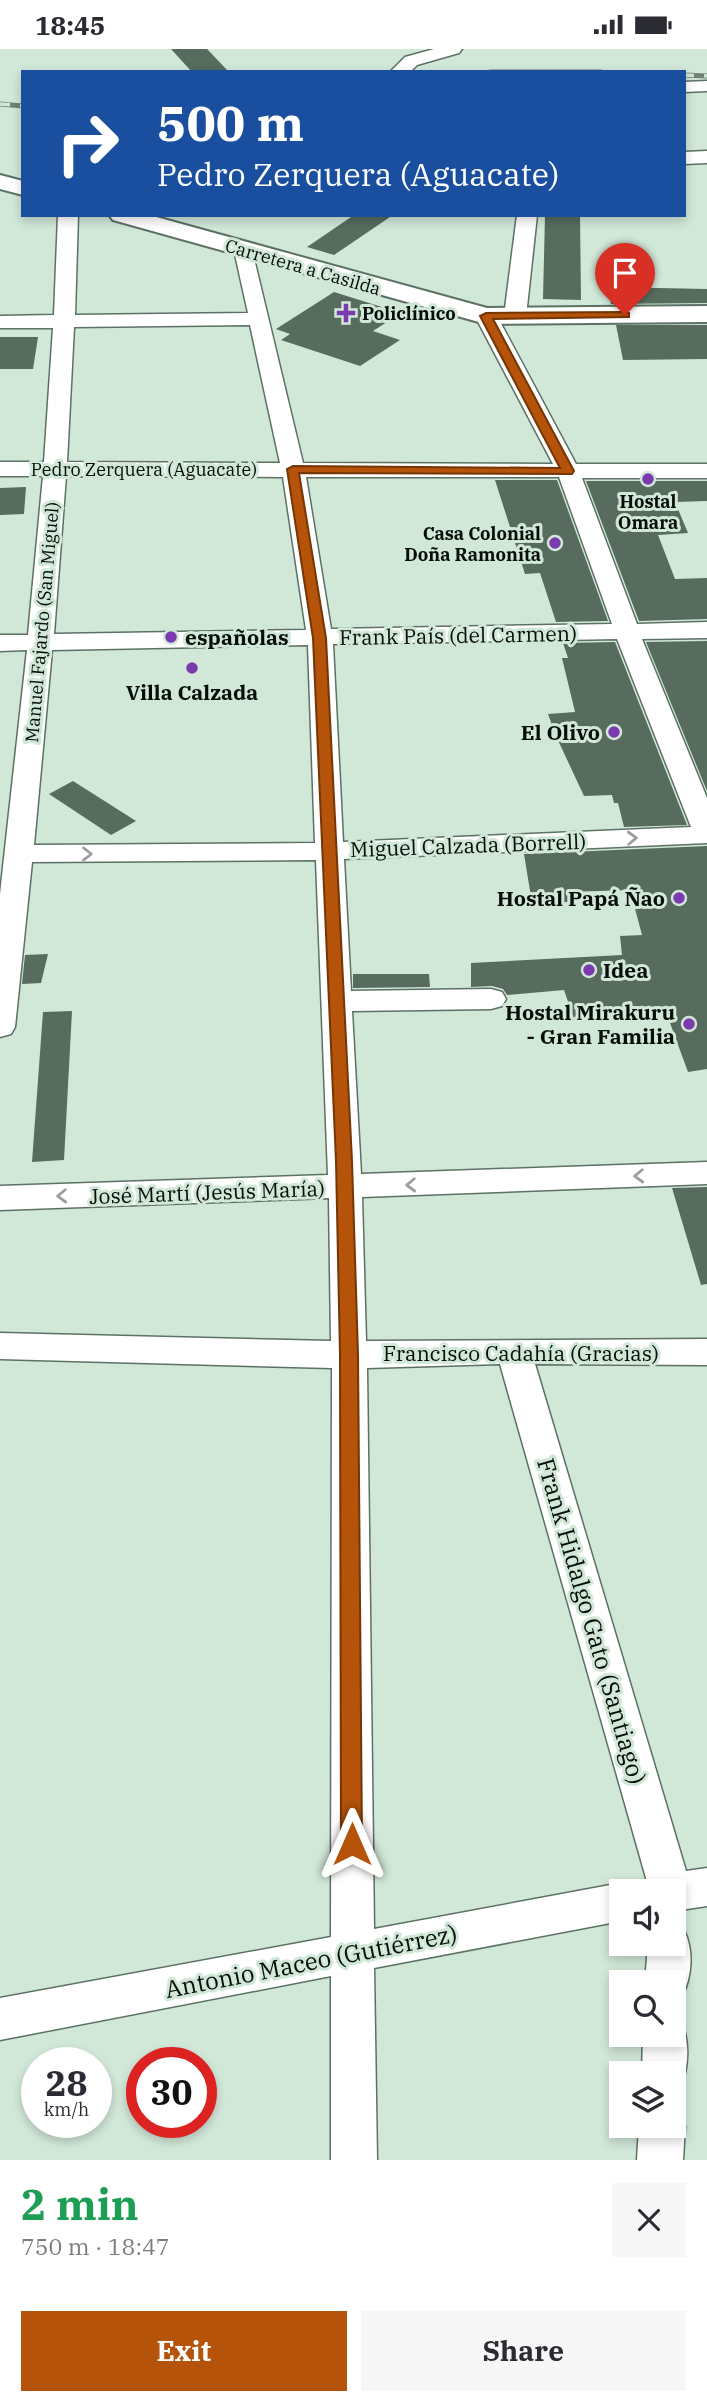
<!DOCTYPE html>
<html lang="en">
<head>
<meta charset="utf-8">
<style>
	:root { --surface:#fff; --page:#f7f7f7; --text:#2b2b33; --muted:#7c7c81; --accent:#b45309 }
	body { margin:0; font-family:"IBM Plex Serif",serif; background:var(--page); color:var(--text); height:100vh; display:flex; flex-direction:column; font-size:26px; white-space:nowrap }
	* { box-sizing:border-box; margin:0 }
	p { font-size:23px; color:var(--muted) }
	.icon { flex:none; width:38px; height:38px; fill:none; stroke:currentColor; stroke-width:2; stroke-linecap:round; stroke-linejoin:round }
	.map { position:relative; height:2111px; overflow:hidden }
	.details { display:flex; flex-direction:column; background:var(--surface); flex:1 }
	.details>* { flex:none }
	.guide { position:absolute; left:21px; top:21px; width:665px; height:147px; border-radius:0px; box-shadow:0 4px 10px #0003; background:#1a4fa0; color:#fff; overflow:hidden }
	.fabs { position:absolute; left:609px; top:1830px; display:grid; gap:14px }
	.fabs a { display:grid; place-items:center; width:77px; height:77px; border-radius:0px; background:var(--surface); box-shadow:0 4px 10px #0003; font-size:35px }
	.speed { position:absolute; left:21px; top:1998px; display:flex; gap:14px; font-size:35px; font-weight:700; text-align:center }
	.speed>* { display:grid; place-content:center; width:91px; height:91px; border-radius:50%; background:var(--surface); box-shadow:0 4px 10px #0003; line-height:1 }
	.speed small { font-size:18px; font-weight:400 }
	.speed .limit { border:10px solid #d22; background:#fff; color:#111 }
	.pin { position:absolute; display:grid; place-items:center; width:60px; height:60px; color:#fff; margin:-72px -30px; border-radius:50% 50% 50% 0; rotate:-45deg; box-shadow:0 0 7px #0007 }
	.pin .icon { rotate:45deg }
	.me { position:absolute; width:77px; margin:-38px; rotate:0deg; stroke-linejoin:round; filter:drop-shadow(0 0 5px #0008) }
	.turn { display:flex; align-items:center; gap:24px; height:147px; padding:0 21px; font-size:32px }
	.turn .icon { width:91px; height:91px; stroke-width:2.5 }
	.turn b { display:block; font-size:49px; line-height:60px }
	.round { display:grid; place-items:center; flex:none; width:74px; height:74px; border-radius:0px; background:var(--page) }
	.headline { display:flex; align-items:center; justify-content:space-between; height:119px; padding:0 21px }
	h1 { font-size:42px; font-weight:800; line-height:52px; color:#1e9e55 }
	.action { display:flex; gap:14px; margin-top:auto; padding:14px 21px }
	.action a { flex:1; height:80px; border-radius:0px; background:var(--accent); color:#fff; font-size:28px; font-weight:800; line-height:80px; text-align:center }
	.action a+a { background:var(--page); color:var(--text) }
	.status { display:flex; justify-content:space-between; align-items:center; height:49px; padding:0 35px; background:var(--surface); direction:ltr }
	.status svg { height:19px; fill:currentColor }
	.map>svg:first-child { display:block }
	.building { fill:#576b5e }
	.lines { fill:none; stroke-linecap:round; stroke-linejoin:round }
	.minor-casing { stroke:#5c7164; stroke-width:3 }
	.major-casing { stroke:#5c7164; stroke-width:4 }
	.minor { fill:#fff; fill-rule:evenodd }
	.major { fill:#fff; fill-rule:evenodd }
	.rail-casing { stroke:#728176; stroke-width:5 }
	.rail { stroke:#d1e7d8; stroke-width:3.5; stroke-dasharray:10; stroke-linecap:butt }
	.oneway { stroke:#9c9f9d }
	.route { fill:#b45309; stroke:#753606; stroke-width:2 }
	.poi-dot { fill:#7c3aaf; stroke:#d1e7d8; stroke-width:2.5 }
	.labels { text-anchor:middle; dominant-baseline:central; stroke-width:6; stroke-linejoin:round; paint-order:stroke }
	.far-street-label { font-size:18px; fill:#070e09; stroke:#d1e7d8 }
	.far-poi-label { font-size:18px; font-weight:bold; fill:#070e09; stroke:#d1e7d8; text-anchor:start }
	.street-label { font-size:21px; fill:#070e09; stroke:#d1e7d8 }
	.poi-label { font-size:21px; font-weight:bold; fill:#070e09; stroke:#d1e7d8; text-anchor:end }
	.near-street-label { font-size:24px; fill:#070e09; stroke:#d1e7d8 }
</style>
</head>
<body>
<div class="status"><b>18:45</b><svg viewBox="0 0 49 12"><path d="M0 12V9h3v3zM5 12V6h3v6zM10 12V3h3v9zM15 12V0h3v12zM26 1h20v11H26zM47 4h2v5h-2z"/></svg></div>
<div class="map">
<svg width="707" height="2111" viewBox="0 0 707 2111">
	<rect width="100%" height="100%" fill="#d1e7d8"/>
	<g class="building">
		<polygon points="171,0 207,0 229,23 192,23"/>
		<polygon points="354,166 393,166 334,206 307,198"/>
		<polygon points="545,166 580,166 581,251 543,250"/>
		<polygon points="608,238 707,240 707,254 611,255"/>
		<polygon points="334,243 401,264 373,282 400,291 360,317 281,291 290,285 276,280"/>
		<polygon points="616,276 707,276 707,310 623,311"/>
		<polygon points="0,288 38,288 33,320 0,320"/>
		<polygon points="495,431 557,431 608,572 556,573 540,524 525,525"/>
		<polygon points="586,432 707,432 707,452 675,453 688,484 658,486 675,530 707,529 707,570 639,572"/>
		<polygon points="26,438 24,465 0,466 0,439"/>
		<polygon points="707,592 707,742 646,593"/>
		<polygon points="615,593 687,776 624,778 618,754 614,754 612,746 584,747 556,687 548,665 575,663 562,609 568,609 563,594"/>
		<polygon points="73,732 136,772 111,786 49,745"/>
		<polygon points="707,797 707,1020 688,1023 666,963 575,973 564,941 507,946 503,940 492,937 471,938 471,914 622,906 620,887 642,886 630,841 567,843 569,853 532,854 524,805"/>
		<polygon points="48,905 41,934 22,935 25,906"/>
		<polygon points="353,925 429,925 430,938 353,939"/>
		<polygon points="72,962 64,1111 32,1113 43,963"/>
		<polygon points="707,1138 707,1235 701,1236 672,1139"/>
	</g>
	<g class="lines">
		<defs>
			<g id="minor">
				<polygon points="434,0 462,0 459,4 417,16 410,23 390,23 405,8"/>
				<polygon points="707,32 707,42 684,43 684,33"/>
				<polygon points="707,102 707,114 684,115 684,103"/>
				<path d="M58,166H78L75,266L248,264L234,201L237,197H251L303,414L553,415L475,267L486,261L497,267L576,415H707V429H582L637,575L707,573V589L642,590L707,749V794L344,810L351,942L491,940L502,943L506,950L502,957L491,960L352,962L361,1125L707,1113V1135L362,1148L366,1292L707,1290V1316L535,1315L686,1822L707,1819V1857L674,1862V1843H650L500,1315L367,1319L374,1880L621,1834L637,1843H621V1872L374,1919L377,2111H331V1927L0,1991V1949L331,1888L332,1319L0,1310V1284L331,1292L329,1149L0,1161V1137L328,1126L316,811L32,813L15,978L11,985L0,988V845L27,601L0,602V586H28L43,427H0V413H44L53,279H0V267L54,266ZM250,276L280,414L67,413L74,278ZM66,427L283,428L306,581L54,585ZM306,428H559L612,575L331,580ZM617,590L691,778L343,793L333,595ZM308,596L315,794L34,796L52,601Z"/>
				<polygon points="517,166 537,166 526,267 515,273 504,267"/>
				<path d="M674,1877L684,1881C694,1902 692,1927 682,1948L674,1952V1934H645L648,1895H674Z"/>
				<path d="M674,1969L681,1971C690,1993 689,2018 680,2040L674,2042V2025H642L643,1986H674Z"/>
				<polygon points="674,2060 678,2061 685,2077 683,2111 637,2111 639,2077 674,2077"/>
			</g>
			<g id="major">
				<polygon points="0,126 23,132 23,146 0,140"/>
				<polygon points="109,166 149,166 487,259 707,257 707,273 486,275 113,171"/>
			</g>
		</defs>
		<use href="#minor" class="minor-casing"/>
		<use href="#major" class="major-casing"/>
		<use href="#minor" class="minor"/>
		<use href="#major" class="major"/>
		<defs>
			<g id="rail">
				<polyline points="490,23 601,23"/>
				<polyline points="684,26 707,27"/>
				<polyline points="0,55 23,57"/>
			</g>
		</defs>
		<use href="#rail" class="rail-casing"/>
		<use href="#rail" class="rail"/>
	</g>
	<defs><path id="oneway-chevron" d="M-2-3.5L2.5 0L-2 3.5" fill="none" stroke-width="1.6" stroke-linecap="round" stroke-linejoin="round" transform="scale(1.75)"/></defs>
	<g class="oneway">
		<use href="#oneway-chevron" transform="translate(632 789) rotate(-2)"/>
		<use href="#oneway-chevron" transform="translate(87 805)"/>
		<use href="#oneway-chevron" transform="translate(639 1127) rotate(178)"/>
		<use href="#oneway-chevron" transform="translate(411 1136) rotate(178)"/>
		<use href="#oneway-chevron" transform="translate(62 1147) rotate(178)"/>
	</g>
	<polygon class="route" points="625,263 629,264 629,268 493,270 574,422 572,425 299,424 326,589 352,1112 358,1306 362,1795 359,1801 352,1804 344,1801 341,1795 340,1306 336,1112 313,589 287,420 293,417 560,419 480,267 486,264"/>
	<g class="poi-dot">
		<path d="M342.5 253.5h7v7h7v7h-7v7h-7v-7h-7v-7h7z"/>
		<circle cx="648" cy="430" r="7"/>
		<circle cx="555" cy="494" r="7"/>
		<circle cx="171" cy="588" r="7"/>
		<circle cx="192" cy="619" r="7"/>
		<circle cx="614" cy="683" r="7"/>
		<circle cx="679" cy="849" r="7"/>
		<circle cx="589" cy="921" r="7"/>
		<circle cx="689" cy="975" r="7"/>
	</g>
	<g class="labels">
		<g class="far-street-label">
			<text transform="translate(303 218) rotate(16)">Carretera a Casilda</text>
			<text x="144" y="420">Pedro Zerquera (Aguacate)</text>
			<text transform="translate(42 573) rotate(-85)">Manuel Fajardo (San Miguel)</text>
		</g>
		<g class="far-poi-label">
			<text x="362" y="264">Policlínico</text>
			<text x="648" y="452" text-anchor="middle">Hostal<tspan x="648" dy="21">Omara</tspan></text>
			<text x="541" y="484" text-anchor="end">Casa Colonial<tspan x="541" dy="21">Doña Ramonita</tspan></text>
		</g>
		<g class="street-label">
			<text transform="translate(458 586) rotate(-1)">Frank País (del Carmen)</text>
			<text transform="translate(468 796) rotate(-2)">Miguel Calzada (Borrell)</text>
			<text transform="translate(207 1143) rotate(-2)">José Martí (Jesús María)</text>
			<text x="521" y="1304">Francisco Cadahía (Gracias)</text>
		</g>
		<g class="poi-label">
			<text x="185" y="588" text-anchor="start">españolas</text>
			<text x="192" y="643" text-anchor="middle">Villa Calzada</text>
			<text x="600" y="683">El Olivo</text>
			<text x="665" y="849">Hostal Papá Ñao</text>
			<text x="603" y="921" text-anchor="start">Idea</text>
			<text x="675" y="963">Hostal Mirakuru<tspan x="675" dy="24">- Gran Familia</tspan></text>
		</g>
		<g class="near-street-label">
			<text transform="translate(592 1572) rotate(74)">Frank Hidalgo Gato (Santiago)</text>
			<text transform="translate(311 1912) rotate(-11)">Antonio Maceo (Gutiérrez)</text>
		</g>
	</g>
</svg>
<div class="fabs">
<a><svg class="icon" aria-label="sound" viewBox="0 0 24 24"><path d="M4 9h4l5-4v14l-5-4H4zM17 9q2 3 0 6"/></svg></a>
<a><svg class="icon" aria-label="search" viewBox="0 0 24 24"><circle cx="10" cy="10" r="6"/><path d="M15 15l6 6"/></svg></a>
<a><svg class="icon" aria-label="layers" viewBox="0 0 24 24"><path d="M12 4l9 5-9 5-9-5zM3 14l9 5 9-5"/></svg></a>
</div>
<div class="speed"><div>28<small>km/h</small></div><div class="limit">30</div></div>
<div class="pin" style="left:625px;top:266px;background:#d93025"><svg class="icon" aria-label="arrive" viewBox="0 0 24 24"><path d="M6 21V4h12l-3 4 3 4H6"/></svg></div>
<svg class="me" style="left:352px;top:1795px" viewBox="-20 -20 40 40"><path d="M0-17L14 15 0 8-14 15z" fill="#b45309" stroke="#fff" stroke-width="4"/></svg>
<div class="guide">
<div class="turn"><svg class="icon" aria-label="right" viewBox="0 0 24 24"><path d="M7 20v-9h11M14 6l5 5-5 5"/></svg><div><b>500 m</b>Pedro Zerquera (Aguacate)</div></div>
</div>
</div>
<section class="details">
<div class="headline"><div><h1>2 min</h1><p>750 m · 18:47</p></div><a class="round"><svg class="icon" aria-label="close" viewBox="0 0 24 24"><path d="M6 6l12 12M18 6L6 18"/></svg></a></div>
<div class="action"><a>Exit</a><a>Share</a></div>
</section>
</body>
</html>
